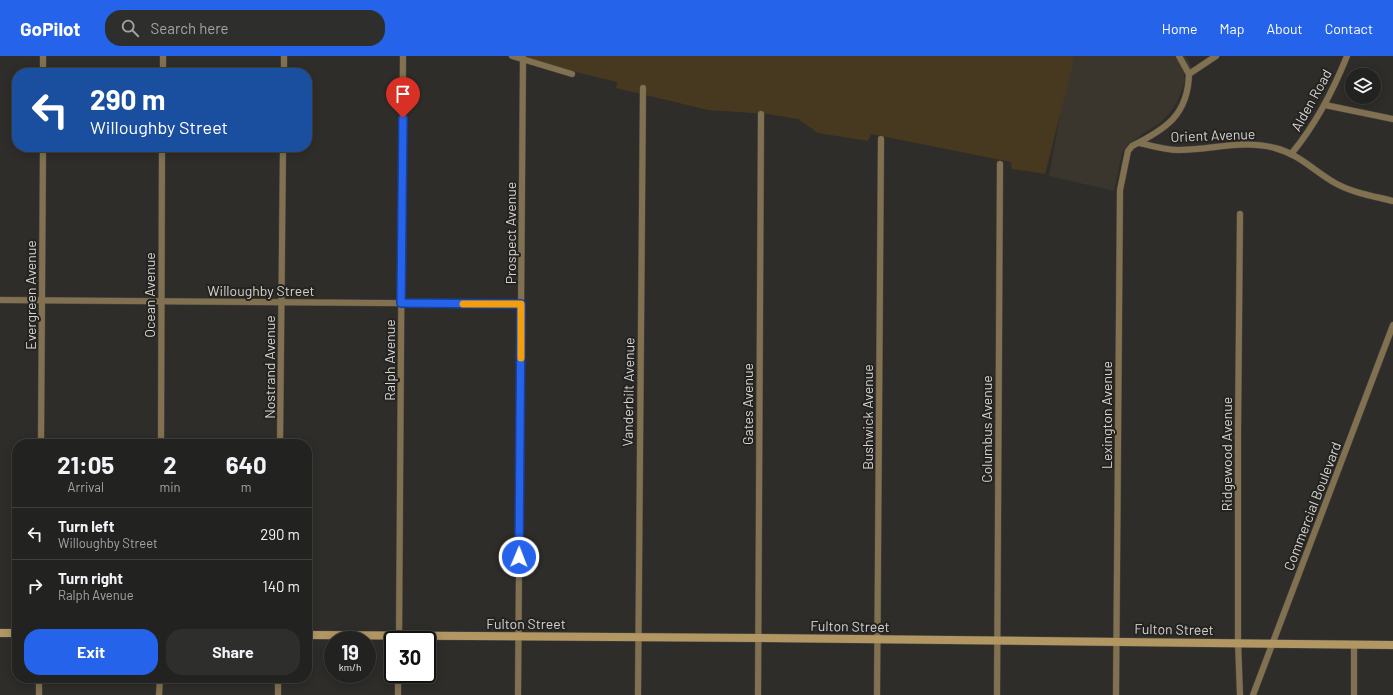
<!DOCTYPE html>
<html lang="en">
<head>
<meta charset="utf-8">
<style>
	:root { --surface:#222220; --page:#2e2f2d; --text:#f1f3f6; --muted:#a2a4a5; --line:#3f3f3e; --accent:#2563eb }
	body { margin:0; font-family:Barlow,sans-serif; background:var(--page); color:var(--text); height:100vh; display:flex; flex-direction:column; font-size:15px; white-space:nowrap }
	* { box-sizing:border-box; margin:0 }
	p { font-size:13px; color:var(--muted) }
	.icon { flex:none; width:22px; height:22px; fill:none; stroke:currentColor; stroke-width:2; stroke-linecap:round; stroke-linejoin:round }
	.map { position:relative; flex:1; overflow:hidden }
	.drawer { position:absolute; left:12px; top:383px; width:300px; height:244px; display:flex; flex-direction:column; background:var(--surface); border-radius:16px; box-shadow:0 2px 10px #0003,0 0 0 1px var(--line) }
	.drawer>* { flex:none }
	.hud { position:absolute; left:12px; top:12px; width:300px; height:84px; border-radius:16px; box-shadow:0 2px 10px #0003,0 0 0 1px var(--line); background:#1a4fa0; color:#fff; overflow:hidden }
	.buttons { position:absolute; left:1345px; top:12px; display:grid; gap:8px }
	.buttons a { display:grid; place-items:center; width:36px; height:36px; border-radius:50%; background:var(--surface); box-shadow:0 2px 10px #0003,0 0 0 1px var(--line); font-size:20px }
	.speed { position:absolute; left:324px; top:575px; display:flex; gap:8px; font-size:20px; font-weight:700; text-align:center }
	.speed>* { display:grid; place-content:center; width:52px; height:52px; border-radius:50%; background:var(--surface); box-shadow:0 2px 10px #0003,0 0 0 1px var(--line); line-height:1 }
	.speed small { font-size:10px; font-weight:400 }
	.speed .limit { border:2px solid #111; border-radius:6px; background:#fff; color:#111 }
	.pin { position:absolute; display:grid; place-items:center; width:34px; height:34px; color:#fff; margin:-41px -17px; border-radius:50% 50% 50% 0; rotate:-45deg; box-shadow:0 0 4px #0007 }
	.pin .icon { rotate:45deg }
	.me { position:absolute; width:44px; margin:-22px; rotate:1deg; stroke-linejoin:round; filter:drop-shadow(0 0 3px #0008) }
	.turn { display:flex; align-items:center; gap:14px; height:84px; padding:0 12px; font-size:18px }
	.turn .icon { width:52px; height:52px; stroke-width:2.5 }
	.turn b { display:block; font-size:28px; line-height:34px }
	.eta { display:flex; justify-content:space-evenly; align-items:center; height:68px; text-align:center }
	.eta b { font-size:24px; font-weight:700; line-height:28px }
	.primary-button { display:flex; gap:8px; margin-top:auto; padding:8px 12px }
	.primary-button a { flex:1; height:46px; border-radius:16px; background:var(--accent); color:#fff; font-size:16px; font-weight:700; line-height:46px; text-align:center }
	.primary-button a+a { background:var(--page); color:var(--text) }
	ul { padding:0; list-style:none }
	li { display:flex; align-items:center; gap:12px; height:52px; padding:0 12px; border-top:1px solid var(--line) }
	li div { flex:1 }
	li b { display:block; font-size:15px }
	li em { font-style:normal }
	header { display:flex; align-items:center; gap:24px; box-sizing:border-box; height:56px; padding:0 20px; background:var(--accent); color:#fff }
	header strong { font-size:19px }
	nav { display:flex; gap:22px; margin-inline-start:auto; font-size:14px }
	.search { width:280px; height:36px; background:var(--page); display:flex; align-items:center; gap:10px; box-sizing:border-box; padding:0 14px; border-radius:16px; color:var(--muted); font-size:15px }
	.map>svg:first-child { display:block }
	.built { fill:#3a362d }
	.green { fill:#47391f }
	.lines { fill:none; stroke-linecap:round; stroke-linejoin:round }
	.street-casing { stroke:#494845; stroke-width:7 }
	.secondary-casing { stroke:#494845; stroke-width:9 }
	.street { stroke:#827151; stroke-width:6 }
	.secondary { stroke:#b29763; stroke-width:8 }
	.route-casing { stroke:#184099; stroke-width:10 }
	.route { stroke:#2563eb; stroke-width:7 }
	.slow { stroke:#f59e0b; stroke-width:7 }
	.labels { text-anchor:middle; dominant-baseline:central; stroke-width:4; stroke-linejoin:round; paint-order:stroke }
	.street-label { font-size:14px; fill:#d4d3d1; stroke:#252320 }
</style>
</head>
<body>
<header>
<strong>GoPilot</strong>
<div class="search"><svg class="icon" aria-label="search" viewBox="0 0 24 24"><circle cx="10" cy="10" r="6"/><path d="M15 15l6 6"/></svg>Search here</div>
<nav><a>Home</a><a>Map</a><a>About</a><a>Contact</a></nav>
</header>
<div class="map">
<svg width="1393" height="639" viewBox="0 0 1393 639">
	<rect width="100%" height="100%" fill="#2e2d2a"/>
	<polygon class="built" points="1071,0 1186,0 1192,12 1184,20 1186,23 1177,46 1170,56 1162,65 1128,88 1125,92 1122,97 1114,135 1049,120"/>
	<polygon class="green" points="510,0 1073,0 1072,12 1045,118 1012,113 1011,106 871,78 868,85 818,77 798,63 768,58 708,54 616,32 617,26"/>
	<g class="lines">
		<defs>
			<g id="street">
				<polyline points="512,0 572,18"/>
				<polyline points="1179,0 1189,18"/>
				<polyline points="43,17 43,0"/>
				<polyline points="163,17 163,0"/>
				<polyline points="284,17 284,0"/>
				<polyline points="1325,49 1393,63"/>
				<path d="M1140,87C1152,90 1166,94 1179,94C1211,94 1243,83 1275,92C1299,98 1314,115 1335,127C1353,137 1373,140 1393,145"/>
				<path d="M1292,97C1316,68 1333,35 1347,0"/>
				<polyline points="0,244 521,248"/>
				<polyline points="41,388 43,91"/>
				<polyline points="161,388 162,91"/>
				<polyline points="280,388 283,91"/>
				<polyline points="399,584 403,0"/>
				<polyline points="39,639 39,622"/>
				<polyline points="159,639 160,622"/>
				<polyline points="278,639 278,622"/>
				<polyline points="398,639 398,618"/>
				<polyline points="518,639 523,2"/>
				<polyline points="638,639 643,32"/>
				<polyline points="758,639 761,58"/>
				<polyline points="877,639 881,83"/>
				<polyline points="997,639 1000,108"/>
				<path d="M1116,639L1120,134L1128,95L1132,90C1166,73 1188,59 1189,18L1216,0"/>
				<polyline points="1240,639 1238,586 1238,375 1240,158"/>
				<polyline points="1253,639 1393,269"/>
				<polyline points="1354,639 1354,588"/>
			</g>
			<g id="secondary">
				<polyline points="0,577 17,577"/>
				<polyline points="307,579 758,582 1393,589"/>
			</g>
		</defs>
		<use href="#street" class="street-casing"/>
		<use href="#secondary" class="secondary-casing"/>
		<use href="#street" class="street"/>
		<use href="#secondary" class="secondary"/>
	</g>
	<g class="lines">
		<defs>
			<polyline id="route" points="403,62 401,247 521,248 519,501"/>
		</defs>
		<use href="#route" class="route-casing"/>
		<use href="#route" class="route"/>
		<polyline class="slow" points="463,248 521,248 521,302"/>
	</g>
	<g class="labels">
		<g class="street-label">
			<text transform="translate(1311 44) rotate(-61)">Alden Road</text>
			<text transform="translate(1213 79) rotate(-2)">Orient Avenue</text>
			<text transform="translate(510 177) rotate(-90)">Prospect Avenue</text>
			<text x="261" y="234">Willoughby Street</text>
			<text transform="translate(30 239) rotate(-90)">Evergreen Avenue</text>
			<text transform="translate(149 239) rotate(-90)">Ocean Avenue</text>
			<text transform="translate(389 304) rotate(-90)">Ralph Avenue</text>
			<text transform="translate(269 311) rotate(-90)">Nostrand Avenue</text>
			<text transform="translate(628 336) rotate(-89)">Vanderbilt Avenue</text>
			<text transform="translate(747 348) rotate(-90)">Gates Avenue</text>
			<text transform="translate(1106 359) rotate(-90)">Lexington Avenue</text>
			<text transform="translate(867 361) rotate(-90)">Bushwick Avenue</text>
			<text transform="translate(986 373) rotate(-90)">Columbus Avenue</text>
			<text transform="translate(1226 398) rotate(-90)">Ridgewood Avenue</text>
			<text transform="translate(1312 450) rotate(-69)">Commercial Boulevard</text>
			<text x="526" y="567">Fulton Street</text>
			<text transform="translate(850 570) rotate(1)">Fulton Street</text>
			<text transform="translate(1174 573) rotate(1)">Fulton Street</text>
		</g>
	</g>
</svg>
<div class="buttons">
<a><svg class="icon" aria-label="layers" viewBox="0 0 24 24"><path d="M12 4l9 5-9 5-9-5zM3 14l9 5 9-5"/></svg></a>
</div>
<div class="speed"><div>19<small>km/h</small></div><div class="limit">30</div></div>
<div class="pin" style="left:403px;top:62px;background:#d93025"><svg class="icon" aria-label="arrive" viewBox="0 0 24 24"><path d="M6 21V4h12l-3 4 3 4H6"/></svg></div>
<svg class="me" style="left:519px;top:501px" viewBox="-20 -20 40 40"><circle r="17" fill="#2563eb" stroke="#fff" stroke-width="3"/><path d="M0-11L8 9 0 5-8 9z" fill="#fff"/></svg>
<div class="hud">
<div class="turn"><svg class="icon" aria-label="left" viewBox="0 0 24 24"><path d="M17 20v-9H6M10 6l-5 5 5 5"/></svg><div><b>290 m</b>Willoughby Street</div></div>
</div>
<section class="drawer">
<div class="eta">
<div><b>21:05</b><p>Arrival</p></div>
<div><b>2</b><p>min</p></div>
<div><b>640</b><p>m</p></div>
</div>
<ul>
<li><svg class="icon" aria-label="left" viewBox="0 0 24 24"><path d="M17 20v-9H6M10 6l-5 5 5 5"/></svg><div><b>Turn left</b><p>Willoughby Street</p></div><em>290 m</em></li>
<li><svg class="icon" aria-label="right" viewBox="0 0 24 24"><path d="M7 20v-9h11M14 6l5 5-5 5"/></svg><div><b>Turn right</b><p>Ralph Avenue</p></div><em>140 m</em></li>
</ul>
<div class="primary-button"><a>Exit</a><a>Share</a></div>
</section>
</div>
</body>
</html>
